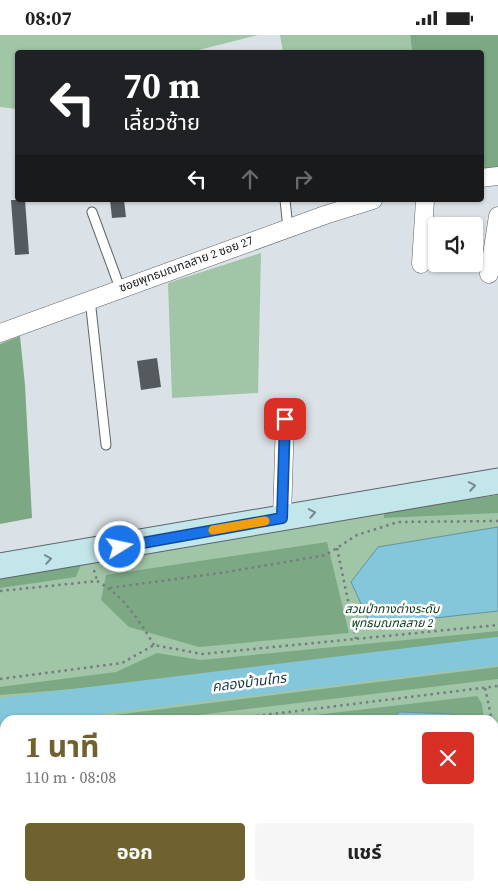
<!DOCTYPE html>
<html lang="th">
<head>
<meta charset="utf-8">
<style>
	:root { --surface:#fff; --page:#f6f6f6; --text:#222; --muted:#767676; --accent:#6f622f }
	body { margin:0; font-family:"Source Serif 4","Noto Sans Thai",serif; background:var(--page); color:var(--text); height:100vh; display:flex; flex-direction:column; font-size:19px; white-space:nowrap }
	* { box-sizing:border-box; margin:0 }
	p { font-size:16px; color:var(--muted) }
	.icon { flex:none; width:28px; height:28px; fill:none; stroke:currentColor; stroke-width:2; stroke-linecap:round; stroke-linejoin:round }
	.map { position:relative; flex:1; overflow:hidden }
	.drawer { position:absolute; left:0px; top:680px; width:499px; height:176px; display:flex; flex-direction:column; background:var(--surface); border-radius:15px 15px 0 0; box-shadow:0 1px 4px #0004 }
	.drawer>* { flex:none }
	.guide { position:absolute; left:15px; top:15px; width:469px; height:152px; border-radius:5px; box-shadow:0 1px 4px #0004; background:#202124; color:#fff; overflow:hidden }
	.controls { position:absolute; left:428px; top:182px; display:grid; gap:10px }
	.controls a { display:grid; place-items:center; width:55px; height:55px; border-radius:5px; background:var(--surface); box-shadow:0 1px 4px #0004; font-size:25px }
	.pin { position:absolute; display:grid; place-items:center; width:42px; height:42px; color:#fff; margin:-21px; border-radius:10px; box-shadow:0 2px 8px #0006 }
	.me { position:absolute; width:55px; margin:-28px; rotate:80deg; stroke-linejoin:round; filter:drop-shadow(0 0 4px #0008) }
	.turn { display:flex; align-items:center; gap:18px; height:105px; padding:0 25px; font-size:22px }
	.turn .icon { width:65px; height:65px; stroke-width:2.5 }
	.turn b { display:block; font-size:35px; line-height:42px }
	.lanes { display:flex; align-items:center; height:48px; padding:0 25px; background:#0003; justify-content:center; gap:25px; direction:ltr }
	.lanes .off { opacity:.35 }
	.round { display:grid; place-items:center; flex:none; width:52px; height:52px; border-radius:5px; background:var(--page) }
	.headline { display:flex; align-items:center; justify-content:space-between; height:85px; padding:0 25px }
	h1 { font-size:30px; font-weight:700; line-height:38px; color:var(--accent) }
	.action { display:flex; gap:10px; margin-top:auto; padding:10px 25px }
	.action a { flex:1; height:58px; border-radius:5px; background:var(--accent); color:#fff; font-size:20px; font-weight:700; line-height:58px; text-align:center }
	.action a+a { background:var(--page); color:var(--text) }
	.status { display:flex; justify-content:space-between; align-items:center; height:35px; padding:0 25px; background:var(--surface); direction:ltr }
	.status svg { height:14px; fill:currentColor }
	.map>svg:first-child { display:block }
	.green { fill:#a1c5a7; fill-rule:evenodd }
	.forest { fill:#7ca984 }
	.water { fill:#84c6da; stroke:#6493a2 }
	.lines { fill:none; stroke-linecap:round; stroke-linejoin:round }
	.river { stroke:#84c6da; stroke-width:28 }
	.building { fill:#555a5f }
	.lane-casing { stroke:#5e6368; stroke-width:11 }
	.street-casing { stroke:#5e6368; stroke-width:19 }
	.secondary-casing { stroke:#5e6368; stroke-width:27 }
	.path { stroke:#777c80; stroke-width:2.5; stroke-dasharray:2.5 4; stroke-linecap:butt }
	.lane { stroke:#fff; stroke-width:9 }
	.street { stroke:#fff; stroke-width:18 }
	.secondary { stroke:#c2e6e9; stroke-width:25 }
	.oneway { stroke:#768b8e }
	.route-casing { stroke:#114b97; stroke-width:12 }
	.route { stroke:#1a73e8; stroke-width:9 }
	.slow { stroke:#f59e0b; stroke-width:9 }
	.labels { text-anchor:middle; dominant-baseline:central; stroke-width:5; stroke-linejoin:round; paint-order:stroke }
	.street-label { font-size:12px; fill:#191c1e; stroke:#fff }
	.park-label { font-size:12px; font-style:italic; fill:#063c18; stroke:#fff }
	.water-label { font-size:14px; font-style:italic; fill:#16363f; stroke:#fff }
</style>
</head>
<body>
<div class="status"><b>08:07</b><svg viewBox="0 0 49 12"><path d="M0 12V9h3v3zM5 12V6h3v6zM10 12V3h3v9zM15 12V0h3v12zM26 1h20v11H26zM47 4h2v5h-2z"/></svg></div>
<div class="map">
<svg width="498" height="856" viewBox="0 0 498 856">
	<rect width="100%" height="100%" fill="#dbe2e7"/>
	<g class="green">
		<polygon points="0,0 258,0 191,17 18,18 17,74 0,72"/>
		<polygon points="280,0 410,0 412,17 283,17"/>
		<polygon points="261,218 258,358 172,363 168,248"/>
		<path d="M498,460V856H0V541ZM5,685H494V851H5Z"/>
	</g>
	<g class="forest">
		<polygon points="410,0 498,0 498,138 481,139 481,18 412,17"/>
		<polygon points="20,301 25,350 32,483 0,489 0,309"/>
		<polygon points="498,460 498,478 384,483 384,477"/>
		<polygon points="327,507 349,598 199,612 129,592 101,565 106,540"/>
		<polygon points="82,527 76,542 0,553 0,541"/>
		<path d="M498,596V608C332,625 167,648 0,660V652L116,637L157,618L201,625Z"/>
		<polygon points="498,632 498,644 157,685 75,685"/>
		<polygon points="477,661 482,669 484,685 453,685 452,679 401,677 388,685 273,685"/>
		<polygon points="5,719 5,851 104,851 105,856 0,856 0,720"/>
		<polygon points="498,827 498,856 405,856 413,851 494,851 494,828"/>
		<polygon points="121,851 275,851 236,856 122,856"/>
	</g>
	<g class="water">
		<polygon points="498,492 498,576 371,590 351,547 378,512"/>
		<polygon points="400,677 452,679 453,685 388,685"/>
	</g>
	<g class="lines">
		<polyline class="river" points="0,677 498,616"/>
	</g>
	<g class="building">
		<polygon points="11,165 25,165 29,219 15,220"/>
		<polygon points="110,165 124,165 126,182 112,183"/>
		<polygon points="157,323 161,352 141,355 137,326"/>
	</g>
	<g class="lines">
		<defs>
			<g id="lane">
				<polyline points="285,165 288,193"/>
				<polyline points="92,177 120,253"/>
				<polyline points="90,264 106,410"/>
			</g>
			<g id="street">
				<polyline points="481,143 498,141"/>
				<polyline points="421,229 425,165"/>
				<polyline points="489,239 498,181"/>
				<polyline points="0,298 325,180 373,165"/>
				<polyline points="282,483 285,384"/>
			</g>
			<polyline id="secondary" points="0,531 498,446"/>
		</defs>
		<use href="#lane" class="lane-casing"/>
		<use href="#street" class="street-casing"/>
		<use href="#secondary" class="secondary-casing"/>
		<g class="path">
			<polyline points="337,513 356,604"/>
			<polyline points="94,535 97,546"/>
			<polyline points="110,553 227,537 326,520 357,500 398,487 498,486"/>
			<path d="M0,556L97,546C124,561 138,584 154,610"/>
			<polyline points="0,644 122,628 154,610 202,619 498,590"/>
			<polyline points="485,653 492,685"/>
			<polyline points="224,685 498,651"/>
			<polyline points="494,695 498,726"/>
			<polyline points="0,713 5,713"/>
			<polyline points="494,821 498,817"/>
			<polyline points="116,851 117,856"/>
			<polyline points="390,856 399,851"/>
		</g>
		<use href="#lane" class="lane"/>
		<use href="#street" class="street"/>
		<use href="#secondary" class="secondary"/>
	</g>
	<defs><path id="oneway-chevron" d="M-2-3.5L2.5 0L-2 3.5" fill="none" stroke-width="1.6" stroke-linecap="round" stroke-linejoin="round" transform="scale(1.25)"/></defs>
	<g class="oneway">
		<use href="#oneway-chevron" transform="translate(472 451) rotate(-10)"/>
		<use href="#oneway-chevron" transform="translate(312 478) rotate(-10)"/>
		<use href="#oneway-chevron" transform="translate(48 524) rotate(-9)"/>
	</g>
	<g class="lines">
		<defs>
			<polyline id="route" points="120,512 282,483 285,384"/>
		</defs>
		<use href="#route" class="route-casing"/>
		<use href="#route" class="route"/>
		<polyline class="slow" points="213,495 265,486"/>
	</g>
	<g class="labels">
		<g class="street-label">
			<text transform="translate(186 229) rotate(-20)">ซอยพุทธมณฑลสาย 2 ซอย 27</text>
		</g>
		<g class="park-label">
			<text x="392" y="574">สวนป่าทางต่างระดับ<tspan x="392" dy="14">พุทธมณฑลสาย 2</tspan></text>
		</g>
		<g class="water-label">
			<text transform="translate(249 647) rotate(-7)">คลองบ้านไทร</text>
		</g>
	</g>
</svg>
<div class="controls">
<a><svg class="icon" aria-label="sound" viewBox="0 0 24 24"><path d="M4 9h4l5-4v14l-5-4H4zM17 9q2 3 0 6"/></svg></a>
</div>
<div class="pin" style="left:285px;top:384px;background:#d93025"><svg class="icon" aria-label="arrive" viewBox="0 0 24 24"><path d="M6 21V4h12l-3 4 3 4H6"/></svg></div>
<svg class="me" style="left:120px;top:512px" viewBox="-20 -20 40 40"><circle r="17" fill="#1a73e8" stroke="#fff" stroke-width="3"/><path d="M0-11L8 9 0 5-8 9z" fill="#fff"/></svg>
<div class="guide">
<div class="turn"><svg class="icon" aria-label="left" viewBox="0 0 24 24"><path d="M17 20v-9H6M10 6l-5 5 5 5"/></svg><div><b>70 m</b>เลี้ยวซ้าย</div></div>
<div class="lanes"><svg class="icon" aria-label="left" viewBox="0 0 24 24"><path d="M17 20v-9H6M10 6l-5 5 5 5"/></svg><svg class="icon off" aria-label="ahead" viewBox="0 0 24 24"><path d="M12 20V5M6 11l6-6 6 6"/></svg><svg class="icon off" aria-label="right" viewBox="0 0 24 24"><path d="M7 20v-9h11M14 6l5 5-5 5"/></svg></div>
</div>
<section class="drawer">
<div class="headline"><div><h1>1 นาที</h1><p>110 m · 08:08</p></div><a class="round" style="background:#d93025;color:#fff"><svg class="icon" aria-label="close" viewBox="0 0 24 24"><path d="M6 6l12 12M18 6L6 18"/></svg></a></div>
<div class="action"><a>ออก</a><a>แชร์</a></div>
</section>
</div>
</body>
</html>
